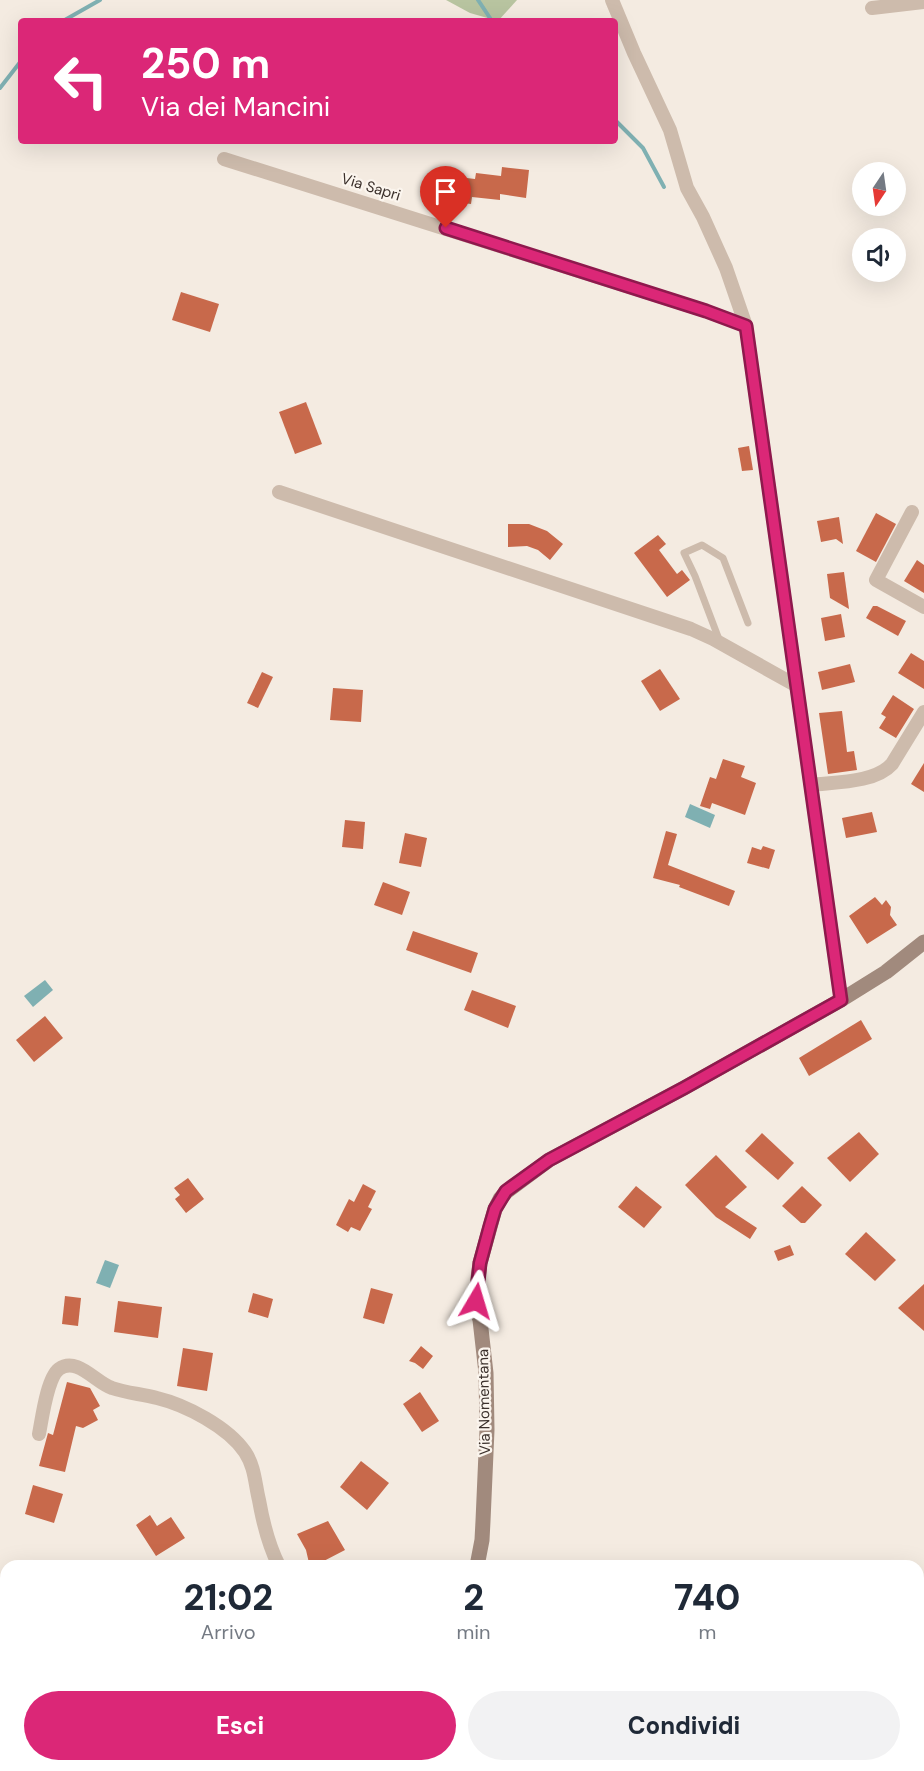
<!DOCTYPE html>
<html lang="it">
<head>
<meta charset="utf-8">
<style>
	:root { --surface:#fff; --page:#f2f2f3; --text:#1f2937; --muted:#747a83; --accent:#db2777 }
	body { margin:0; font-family:"DM Sans",sans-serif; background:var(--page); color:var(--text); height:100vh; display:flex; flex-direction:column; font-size:22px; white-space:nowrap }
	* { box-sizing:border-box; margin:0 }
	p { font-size:20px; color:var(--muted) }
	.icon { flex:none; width:33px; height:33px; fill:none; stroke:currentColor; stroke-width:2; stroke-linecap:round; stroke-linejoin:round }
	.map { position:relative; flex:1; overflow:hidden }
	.details { position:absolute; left:0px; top:1560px; width:924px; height:212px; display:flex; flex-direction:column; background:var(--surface); border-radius:18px 18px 0 0; box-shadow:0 6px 24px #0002 }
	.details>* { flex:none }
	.guide { position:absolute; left:18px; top:18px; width:600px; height:126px; border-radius:6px; box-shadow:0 6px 24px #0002; background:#db2777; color:#fff; overflow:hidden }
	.needle { width:39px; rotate:193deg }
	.buttons { position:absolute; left:852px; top:162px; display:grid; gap:12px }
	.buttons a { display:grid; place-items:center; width:54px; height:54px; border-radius:50%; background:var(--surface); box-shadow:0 6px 24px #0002; font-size:30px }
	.pin { position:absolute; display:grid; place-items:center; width:51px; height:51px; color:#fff; margin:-62px -26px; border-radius:50% 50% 50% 0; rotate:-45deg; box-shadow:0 0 6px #0007 }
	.pin .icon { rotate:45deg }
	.me { position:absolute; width:66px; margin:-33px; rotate:7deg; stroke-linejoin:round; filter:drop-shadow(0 0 4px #0008) }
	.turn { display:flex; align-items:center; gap:21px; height:126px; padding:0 24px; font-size:27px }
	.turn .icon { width:78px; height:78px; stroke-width:2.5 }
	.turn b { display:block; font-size:42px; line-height:51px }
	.eta { display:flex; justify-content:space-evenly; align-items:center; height:102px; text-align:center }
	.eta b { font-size:36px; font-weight:800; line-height:42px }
	.primary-button { display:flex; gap:12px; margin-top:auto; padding:12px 24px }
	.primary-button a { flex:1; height:69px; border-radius:36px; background:var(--accent); color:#fff; font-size:24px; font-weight:800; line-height:69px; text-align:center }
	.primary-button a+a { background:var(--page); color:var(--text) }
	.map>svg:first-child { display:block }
	.green { fill:#b8c4a0 }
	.water { fill:#7fb0b2 }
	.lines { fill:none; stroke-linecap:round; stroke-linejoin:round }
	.stream { stroke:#7fb0b2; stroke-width:4 }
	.building { fill:#c8694b }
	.lane { stroke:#cdbbac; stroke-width:7 }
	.street { stroke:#cdbbac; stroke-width:14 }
	.secondary { stroke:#a18a7d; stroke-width:15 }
	.route-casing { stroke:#8e194d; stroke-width:15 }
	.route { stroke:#db2777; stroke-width:10 }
	.labels { text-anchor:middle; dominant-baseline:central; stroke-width:4.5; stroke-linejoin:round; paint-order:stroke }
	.street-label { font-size:15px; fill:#3b302b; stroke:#fbf5ee }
</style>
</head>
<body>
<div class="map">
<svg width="924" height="1771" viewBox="0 0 924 1771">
	<rect width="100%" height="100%" fill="#f4ebe1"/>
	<polygon class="green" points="446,0 517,0 498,21 470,13"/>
	<g class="water">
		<polygon points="690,804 715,815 710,828 685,817"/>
		<polygon points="45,980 53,990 33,1007 24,996"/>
		<polygon points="105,1260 119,1265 110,1288 96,1283"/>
	</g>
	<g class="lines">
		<g class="stream">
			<polyline points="478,0 492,21"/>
			<polyline points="63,21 100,0"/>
			<polyline points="0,88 21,61"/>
			<polyline points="615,120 643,148 664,187"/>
		</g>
	</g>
	<g class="building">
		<polygon points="502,167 529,170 526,198 500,194 500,200 472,197 471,204 447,201 450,176 475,179 476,173 501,176"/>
		<polygon points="181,292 219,304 210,332 172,320"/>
		<polygon points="306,402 322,444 295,454 279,412"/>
		<polygon points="749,446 753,470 742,471 738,448"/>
		<polygon points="876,513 896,524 876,562 856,551"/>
		<polygon points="839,517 843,544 836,539 821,542 817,521"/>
		<polygon points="508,524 529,524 547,531 563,544 550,560 538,550 527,546 508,547"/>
		<polygon points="658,535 666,544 659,550 677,574 682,570 690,580 667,597 634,553"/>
		<polygon points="917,560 924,565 924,593 904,581"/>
		<polygon points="844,572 849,609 830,598 827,574"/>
		<polygon points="873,606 877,606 906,621 898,636 866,618"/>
		<polygon points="841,614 845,637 825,641 821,618"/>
		<polygon points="911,653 924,661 924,689 898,673"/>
		<polygon points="850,664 855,682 822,690 818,672"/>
		<polygon points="660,669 680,699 660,711 641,681"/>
		<polygon points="262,672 273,677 258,708 247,703"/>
		<polygon points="333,688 363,690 361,722 330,720"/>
		<polygon points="893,695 914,709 896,738 879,728 886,717 881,714"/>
		<polygon points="842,711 847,752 854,751 857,770 828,774 819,713"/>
		<polygon points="723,759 745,766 741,777 756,783 745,815 712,803 710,809 700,806 710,777 716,779"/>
		<polygon points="924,763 924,792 911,784"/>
		<polygon points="872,812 877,832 846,838 842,818"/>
		<polygon points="345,820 365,822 363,849 342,847"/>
		<polygon points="666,831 677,834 668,865 735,891 729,906 679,887 680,885 653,878"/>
		<polygon points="405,833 427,838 421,867 399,863"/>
		<polygon points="763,846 775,850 769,869 747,863 752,847 761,850"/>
		<polygon points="383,882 410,892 402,915 374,905"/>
		<polygon points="875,897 882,905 886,900 891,907 890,915 897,925 867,944 849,916"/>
		<polygon points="413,931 478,953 471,973 406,950"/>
		<polygon points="472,990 516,1006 508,1028 464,1010"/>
		<polygon points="45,1016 63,1038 34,1062 16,1040"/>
		<polygon points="861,1020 872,1039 809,1076 799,1058"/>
		<polygon points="859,1132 879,1154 850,1182 827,1158"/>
		<polygon points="762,1133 794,1163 778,1180 745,1151"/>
		<polygon points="716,1155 747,1187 725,1207 757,1228 750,1239 716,1217 685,1185"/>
		<polygon points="188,1178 204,1199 186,1213 175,1199 180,1195 174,1188"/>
		<polygon points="363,1184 376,1191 368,1207 372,1209 360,1231 351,1227 348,1232 336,1225 349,1199 354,1202"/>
		<polygon points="636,1186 662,1207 644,1228 618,1207"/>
		<polygon points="802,1186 822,1205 805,1223 801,1223 782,1206"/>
		<polygon points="866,1232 896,1260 875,1281 845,1254"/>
		<polygon points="790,1245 794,1255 778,1261 774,1251"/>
		<polygon points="924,1284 924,1331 898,1308"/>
		<polygon points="371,1288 393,1294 384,1324 363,1318"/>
		<polygon points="253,1293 273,1299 268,1318 248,1312"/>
		<polygon points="65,1296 81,1298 78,1326 62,1324"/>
		<polygon points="118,1301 162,1307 158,1338 114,1332"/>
		<polygon points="421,1346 433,1356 423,1369 415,1363 409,1361"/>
		<polygon points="183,1348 213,1353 207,1391 177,1386"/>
		<polygon points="67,1382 90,1388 100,1406 93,1410 98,1420 83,1428 76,1426 65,1472 39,1466 48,1433 53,1435"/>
		<polygon points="420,1392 439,1421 422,1432 403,1404"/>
		<polygon points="361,1461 389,1483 367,1510 340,1487"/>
		<polygon points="33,1485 63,1494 54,1523 25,1514"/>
		<polygon points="150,1515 157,1526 171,1517 185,1538 156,1556 136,1525"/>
		<polygon points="328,1521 345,1550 318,1564 309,1563 306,1550 297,1534"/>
	</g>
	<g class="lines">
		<polyline class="lane" points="720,642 695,576 684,553 702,545 723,558 748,623"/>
		<g class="street">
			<polyline points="612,0 634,53 670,130 687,188 703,217 726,268 746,326 841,1000"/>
			<polyline points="872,8 924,2"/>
			<polyline points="224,159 706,311 746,326"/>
			<polyline points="279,492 691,629 713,639 797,686"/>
			<polyline points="912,512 876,580 924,607"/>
			<path d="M811,785C835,782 875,783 892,764L924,712"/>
			<path d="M39,1434C42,1419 47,1378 59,1369C77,1356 96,1383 112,1388C126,1393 142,1394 157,1398C186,1405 228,1427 245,1452C255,1467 255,1484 259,1500C263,1523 269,1546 279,1566"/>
		</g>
		<g class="secondary">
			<polyline points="477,1566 482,1540 483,1521 487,1430 486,1373 480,1320 475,1301 480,1263 495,1209 500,1199 506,1192 549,1160 684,1088 841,1000 886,972 924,942"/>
			<polyline points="350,1771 354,1766"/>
		</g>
	</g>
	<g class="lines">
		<defs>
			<polyline id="route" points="446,228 706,311 746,326 841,1000 684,1088 549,1160 506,1191 495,1209 490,1226 480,1263 476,1301"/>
		</defs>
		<use href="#route" class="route-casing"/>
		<use href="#route" class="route"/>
	</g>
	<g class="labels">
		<g class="street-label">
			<text transform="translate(371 187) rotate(17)">Via Sapri</text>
			<text transform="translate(484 1402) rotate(-91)">Via Nomentana</text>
		</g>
	</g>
</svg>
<div class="buttons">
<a><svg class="needle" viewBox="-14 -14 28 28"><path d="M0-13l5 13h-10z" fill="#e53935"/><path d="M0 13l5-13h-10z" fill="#747a83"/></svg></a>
<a><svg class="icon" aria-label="sound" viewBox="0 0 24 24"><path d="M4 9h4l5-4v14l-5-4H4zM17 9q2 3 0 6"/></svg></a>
</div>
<div class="pin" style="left:446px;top:228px;background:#d93025"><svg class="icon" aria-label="arrive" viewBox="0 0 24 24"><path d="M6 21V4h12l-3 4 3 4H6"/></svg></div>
<svg class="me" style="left:476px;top:1301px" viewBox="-20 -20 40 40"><path d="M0-17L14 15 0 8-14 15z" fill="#db2777" stroke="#fff" stroke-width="4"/></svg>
<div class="guide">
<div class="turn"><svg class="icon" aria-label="left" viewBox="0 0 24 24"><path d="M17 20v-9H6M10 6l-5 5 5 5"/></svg><div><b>250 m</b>Via dei Mancini</div></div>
</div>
<section class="details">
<div class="eta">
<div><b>21:02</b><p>Arrivo</p></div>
<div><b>2</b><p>min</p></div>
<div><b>740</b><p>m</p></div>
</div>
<div class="primary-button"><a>Esci</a><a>Condividi</a></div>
</section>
</div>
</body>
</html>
